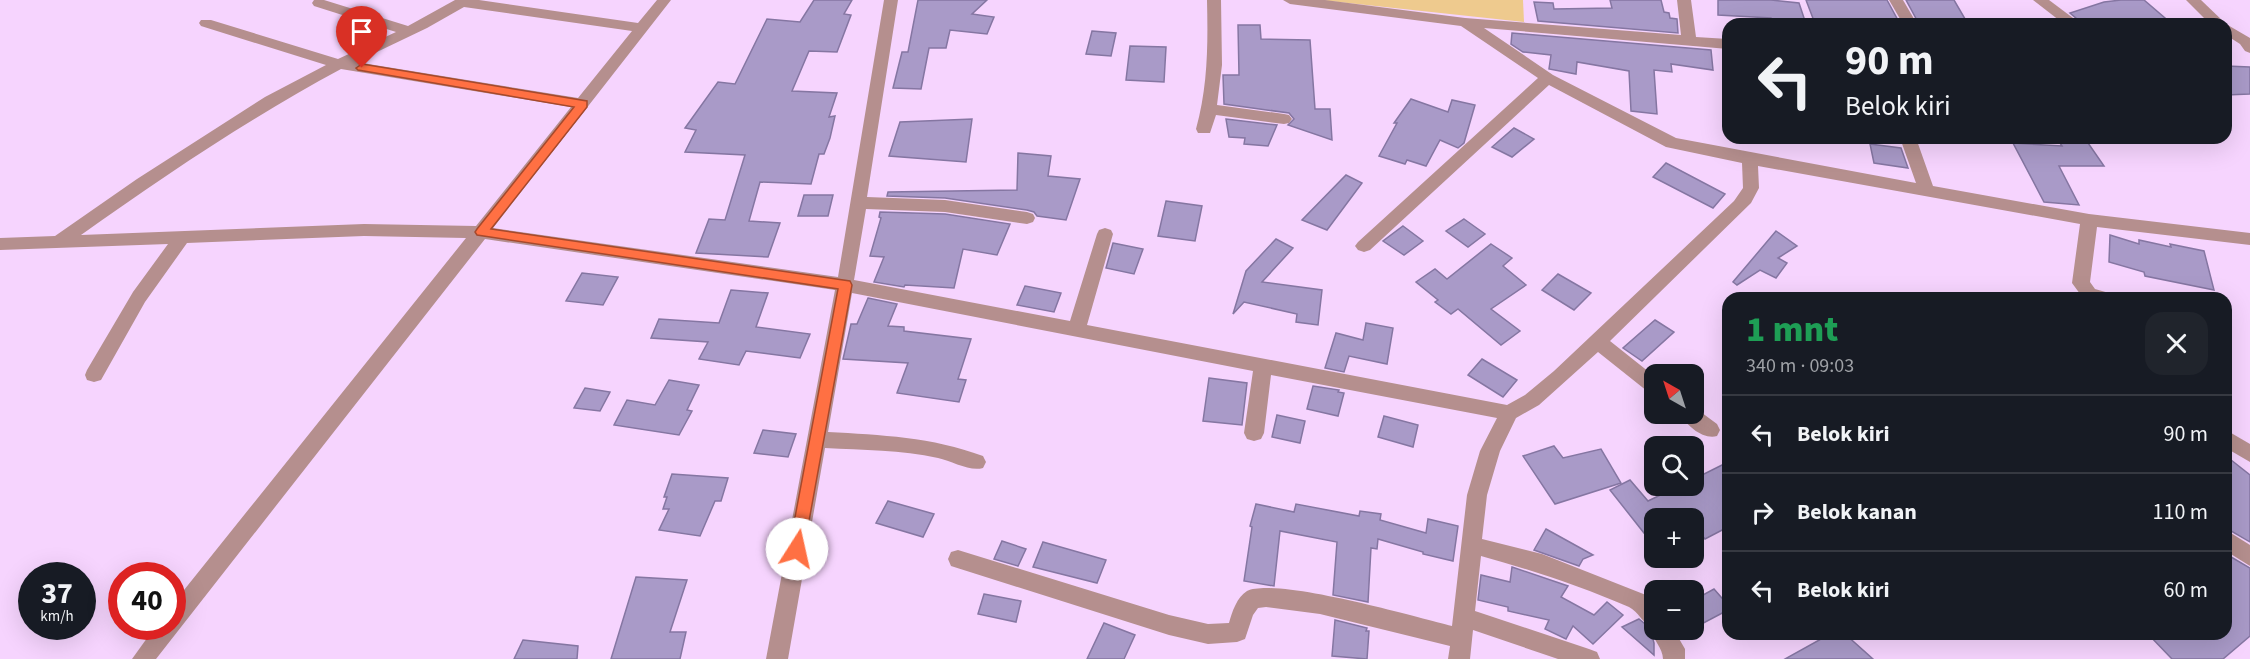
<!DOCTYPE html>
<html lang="id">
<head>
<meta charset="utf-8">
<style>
	:root { --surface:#171b24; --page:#20242c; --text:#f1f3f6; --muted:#9ea1a6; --line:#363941 }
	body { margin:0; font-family:"Source Sans 3",sans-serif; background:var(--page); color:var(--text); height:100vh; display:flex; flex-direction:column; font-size:22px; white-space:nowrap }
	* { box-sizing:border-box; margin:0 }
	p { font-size:20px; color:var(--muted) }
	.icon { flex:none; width:33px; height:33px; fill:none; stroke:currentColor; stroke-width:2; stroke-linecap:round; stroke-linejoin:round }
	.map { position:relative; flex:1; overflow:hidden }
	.sheet { position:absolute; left:1722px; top:292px; width:510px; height:348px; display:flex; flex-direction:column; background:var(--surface); border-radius:18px; box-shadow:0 6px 24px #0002 }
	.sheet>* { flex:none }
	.guide { position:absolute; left:1722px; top:18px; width:510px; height:126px; border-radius:18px; box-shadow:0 6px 24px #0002; background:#171b24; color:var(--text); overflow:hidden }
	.needle { width:39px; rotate:321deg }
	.controls { position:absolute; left:1644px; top:364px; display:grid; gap:12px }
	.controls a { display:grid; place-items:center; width:60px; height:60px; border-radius:12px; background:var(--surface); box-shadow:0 6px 24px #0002; font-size:30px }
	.speed { position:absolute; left:18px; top:562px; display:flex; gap:12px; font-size:30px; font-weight:700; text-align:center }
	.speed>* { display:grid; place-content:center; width:78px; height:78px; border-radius:50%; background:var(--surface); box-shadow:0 6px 24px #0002; line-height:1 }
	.speed small { font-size:15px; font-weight:400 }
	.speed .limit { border:9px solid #d22; background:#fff; color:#111 }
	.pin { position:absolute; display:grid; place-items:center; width:51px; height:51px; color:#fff; margin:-62px -26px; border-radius:50% 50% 50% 0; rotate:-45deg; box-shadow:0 0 6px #0007 }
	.pin .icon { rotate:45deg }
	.me { position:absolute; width:66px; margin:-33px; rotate:10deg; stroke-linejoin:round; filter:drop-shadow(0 0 4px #0008) }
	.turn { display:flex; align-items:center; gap:21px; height:126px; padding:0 24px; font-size:27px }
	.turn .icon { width:78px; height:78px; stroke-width:2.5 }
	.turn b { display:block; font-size:42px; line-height:51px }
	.round { display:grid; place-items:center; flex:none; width:63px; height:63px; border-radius:18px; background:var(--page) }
	.overview { display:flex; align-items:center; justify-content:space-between; height:102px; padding:0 24px }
	h1 { font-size:36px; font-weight:800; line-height:45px; color:#1e9e55 }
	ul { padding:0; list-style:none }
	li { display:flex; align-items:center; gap:18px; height:78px; padding:0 24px; border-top:2px solid var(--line) }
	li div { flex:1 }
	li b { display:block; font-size:22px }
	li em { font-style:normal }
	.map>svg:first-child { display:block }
	.green { fill:#eeca8e }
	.building { fill:#a99ac8; stroke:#8576a2; stroke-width:1.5 }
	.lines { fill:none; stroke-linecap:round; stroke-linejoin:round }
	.minor { fill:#b58f8e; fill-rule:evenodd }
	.route { fill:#ff7043; stroke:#a6492c; stroke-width:1.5 }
</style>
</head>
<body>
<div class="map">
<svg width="2250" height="659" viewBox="0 0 2250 659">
	<rect width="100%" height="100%" fill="#f6d4fe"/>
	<polygon class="green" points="1320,0 1523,0 1524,22"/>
	<g class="building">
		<polygon points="814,0 852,0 844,14 851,15 837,52 809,51 792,91 837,93 829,117 835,116 830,138 824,154 819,154 811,184 760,182 749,221 780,223 768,257 696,253 709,219 725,220 745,155 685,152 696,130 685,128 718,82 735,84 767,19 800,22"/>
		<polygon points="918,0 987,0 972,14 994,17 987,34 950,30 946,48 929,48 921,89 893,88 902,52 908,52"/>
		<polygon points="1610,0 1661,0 1664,12 1669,13 1670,18 1677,19 1678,33 1538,21 1534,2 1553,3 1554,9 1612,8"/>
		<polygon points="1718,0 1771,0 1799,3 1806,24 1773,24 1771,18 1718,15"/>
		<polygon points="1806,0 1887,0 1900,24 1877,24 1875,21 1833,19 1834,23 1814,21"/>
		<polygon points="1906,0 1954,0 1968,24 1919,24"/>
		<polygon points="2121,0 2144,0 2172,24 2083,24 2070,13 2104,2"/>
		<polygon points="1238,25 1260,25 1261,39 1310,40 1315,109 1330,109 1332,140 1288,125 1294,119 1289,113 1224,104 1223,75 1239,75"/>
		<polygon points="1092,31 1116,33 1111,56 1086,54"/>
		<polygon points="1512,33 1711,50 1713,70 1671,64 1672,72 1654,70 1657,114 1631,111 1629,71 1577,62 1576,74 1549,69 1551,55 1523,52 1511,44"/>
		<polygon points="1130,46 1166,47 1164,82 1126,80"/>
		<polygon points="2226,66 2250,67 2250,94 2226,95"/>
		<polygon points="1411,99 1448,112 1452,100 1475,105 1464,143 1458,148 1440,140 1426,166 1407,160 1405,164 1379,156 1397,123 1394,123"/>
		<polygon points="972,119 966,162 889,156 900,122"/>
		<polygon points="1226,119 1277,125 1268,146 1244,144 1245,138 1229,137"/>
		<polygon points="1514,128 1534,139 1512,157 1492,147"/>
		<polygon points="2058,140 2086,140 2104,166 2059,166 2079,205 2044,202 2013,143 2062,146"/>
		<polygon points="1870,144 1901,148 1908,168 1874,163"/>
		<polygon points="1018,153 1051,156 1048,176 1080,179 1066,220 1037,216 1034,212 1027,210 945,198 887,196 888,192 1017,190"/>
		<polygon points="1666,163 1725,194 1713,208 1653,177"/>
		<polygon points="1346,175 1362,183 1327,230 1302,220"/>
		<polygon points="804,195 833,195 828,216 798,216"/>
		<polygon points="1166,201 1202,206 1195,241 1158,236"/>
		<polygon points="880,212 945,214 1010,224 997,255 963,249 954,288 905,285 904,287 874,282 884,257 870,256 881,218 879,217"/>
		<polygon points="1464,219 1485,234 1468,247 1446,231"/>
		<polygon points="1403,226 1423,241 1404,255 1383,241"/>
		<polygon points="1776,231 1797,246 1778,258 1787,263 1776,278 1760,270 1737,285 1733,282"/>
		<polygon points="2110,235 2139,244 2139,240 2171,247 2170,244 2204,251 2214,290 2145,276 2144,272 2109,262"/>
		<polygon points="1276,239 1293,248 1262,282 1322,290 1318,325 1296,322 1297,314 1244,302 1233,314 1246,271"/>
		<polygon points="1113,243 1143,249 1134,274 1106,268"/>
		<polygon points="1491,244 1512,258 1503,266 1526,285 1491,309 1520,331 1501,345 1458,309 1451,314 1435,302 1438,300 1416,282 1435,269 1447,279"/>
		<polygon points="582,273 618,277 603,305 566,301"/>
		<polygon points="1558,274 1591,293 1574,310 1542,290"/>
		<polygon points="1025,286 1061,293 1054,312 1017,305"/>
		<polygon points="731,290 768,293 756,327 810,334 800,358 746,351 739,365 699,359 708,342 651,338 659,319 719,323"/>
		<polygon points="868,298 897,304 888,326 904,327 904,331 971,339 958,379 966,380 959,402 897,393 908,363 843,359 851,324 857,324"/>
		<polygon points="1655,320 1674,332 1642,361 1623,348"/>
		<polygon points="1366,323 1393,328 1387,364 1349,356 1344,372 1325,368 1336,333 1363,340"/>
		<polygon points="1482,359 1517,380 1503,397 1468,375"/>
		<polygon points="1209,378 1247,383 1242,425 1203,421"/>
		<polygon points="669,380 699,385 687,410 692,411 679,435 614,425 627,400 655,405"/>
		<polygon points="1313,386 1339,390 1338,392 1344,393 1338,416 1307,409"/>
		<polygon points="585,388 610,392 600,411 574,408"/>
		<polygon points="1277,415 1305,421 1300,443 1272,437"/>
		<polygon points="1384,416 1418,425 1413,447 1378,437"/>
		<polygon points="763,430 796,434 788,457 754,453"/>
		<polygon points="1554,446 1563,458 1601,449 1621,483 1555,504 1523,456"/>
		<polygon points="2226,456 2250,475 2250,542 2226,528"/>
		<polygon points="1728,462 1728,527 1705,539 1694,526 1694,519 1685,516 1679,519 1654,519 1654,529 1644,533 1610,490 1630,480 1648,501 1679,486 1694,486 1694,479"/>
		<polygon points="672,474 728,478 721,501 715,501 700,536 659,530 669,509 663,509 667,497 664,497"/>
		<polygon points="888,501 934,514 923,537 876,523"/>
		<polygon points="1256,504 1294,512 1296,504 1359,516 1360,511 1381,514 1380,520 1426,533 1428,519 1458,526 1453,561 1423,554 1423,552 1378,539 1377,549 1371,548 1368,602 1333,595 1337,542 1280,531 1274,586 1244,581 1252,527 1250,526"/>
		<polygon points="1546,529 1593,555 1583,559 1579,566 1534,550"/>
		<polygon points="1002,541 1026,549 1018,566 994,559"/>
		<polygon points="1043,542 1106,560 1097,583 1033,567"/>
		<polygon points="2226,554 2250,568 2250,636 2223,659 2172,659 2148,634 2226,634"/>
		<polygon points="1512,567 1568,586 1561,597 1594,615 1607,602 1623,615 1593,644 1573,626 1566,639 1545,629 1549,620 1508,611 1508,607 1478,600 1481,575 1510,582"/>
		<polygon points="636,577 687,580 670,632 686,632 680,659 611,659"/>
		<polygon points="1714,589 1728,605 1728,610 1694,628 1694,600"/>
		<polygon points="984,594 1021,601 1016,622 978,614"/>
		<polygon points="1639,619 1650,628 1654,643 1654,655 1622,627"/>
		<polygon points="1335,620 1367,628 1366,631 1369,631 1367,659 1332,656"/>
		<polygon points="1104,623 1135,635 1124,659 1087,659"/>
		<polygon points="1830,634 1845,634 1873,659 1785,659"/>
		<polygon points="523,640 578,646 577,659 514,659"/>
	</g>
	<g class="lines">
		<g class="minor">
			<path d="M314,0H324L408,26L455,0H479L638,23L657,0H671L493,228L838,277L884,0H898L867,197L945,200L1027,212L1033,214L1035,218L1033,222L1027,224L945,212L866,209L854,280L1070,321L1097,234L1099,230L1105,228L1111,230L1113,234L1087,325L1507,405L1525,395L1554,371L1734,201L1743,188L1742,163L1666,147L1549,85L1370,250L1364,252L1358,250L1355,246L1358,242L1538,78L1461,26L1290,4L1283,0H1325L1465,18L1681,35L1677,0H1691L1696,37L1728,39V49L1484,28L1553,75L1676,138L1916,183L1900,138H1916L1933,186L2089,214L2250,233V245L2097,227L2090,282L2095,289L2109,293L2112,298H2083L2072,283L2080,224L1758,166L1759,188L1751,203L1610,341L1654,376V393L1647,391L1598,352L1539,405L1516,418L1500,451L1487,495L1482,539L1542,554L1651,597L1654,601V630H1674L1685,649V659H1663C1663,647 1651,639 1652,627C1642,623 1639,612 1629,607C1580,586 1532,570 1481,556L1475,611L1589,649L1597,652L1600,659H1558L1473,630L1470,659H1448L1450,646L1320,614L1266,607L1258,608L1253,615L1245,639L1237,642L1208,644L1169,635L951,566L948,559L951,552L958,550L1169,615L1208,624L1229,623C1232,612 1237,597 1247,591C1277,577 1415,617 1452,626L1467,495L1480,451L1497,418L1271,375L1264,433L1261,439L1254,441L1247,439L1244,433L1253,371L852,293L828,432C881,435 932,437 983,456L986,462L983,468C970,472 952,461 938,458C901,450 863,450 825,448L788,659H766L835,290L485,239L156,659H132L155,627H172V605L466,238L364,236L187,243L145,302L101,380L94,382L87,380L85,375L87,370L133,292L168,244L0,250V238L55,236L137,179L265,97L326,65L201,26L199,23L201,20H211L338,59L396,32L314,6L312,3ZM464,7L632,31L578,98L356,62L427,28ZM341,69L571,107L476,226L364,224L81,235C165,175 250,118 341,69Z"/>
			<path d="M1207,0H1221L1222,65L1217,105L1284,114L1289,115L1292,119L1289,123L1284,124L1216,115L1210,133H1198L1196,129C1208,86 1208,44 1207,0Z"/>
			<polygon points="1889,0 1903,0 1917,24 1903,24"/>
			<polygon points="2033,0 2049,0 2081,24 2064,24"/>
			<polygon points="2186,0 2201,0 2226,24 2210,24"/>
			<polygon points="2226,24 2250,38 2250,53 2245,51 2240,44 2226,35"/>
			<path d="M1694,407L1717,424L1720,430L1717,436C1704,440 1686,426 1681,414H1694Z"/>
			<polygon points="2226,430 2250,444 2250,462 2226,448"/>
			<polygon points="2226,530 2250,545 2250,566 2226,551"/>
		</g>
	</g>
	<polygon class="route" points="362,64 587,101 587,107 491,229 850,281 852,285 803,554 797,556 792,554 789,549 838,289 477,235 475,232 477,229 574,107 358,70 356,68"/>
</svg>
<div class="controls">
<a><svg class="needle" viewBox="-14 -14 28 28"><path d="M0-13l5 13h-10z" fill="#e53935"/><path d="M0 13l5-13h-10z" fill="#9ea1a6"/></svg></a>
<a><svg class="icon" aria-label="search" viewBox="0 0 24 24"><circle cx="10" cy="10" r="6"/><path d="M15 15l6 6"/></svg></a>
<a>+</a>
<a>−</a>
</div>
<div class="speed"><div>37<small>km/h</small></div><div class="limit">40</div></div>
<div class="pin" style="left:362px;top:68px;background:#d93025"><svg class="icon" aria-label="arrive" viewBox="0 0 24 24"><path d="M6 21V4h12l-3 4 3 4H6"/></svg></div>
<svg class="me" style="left:797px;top:549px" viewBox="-20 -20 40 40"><circle r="19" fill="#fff"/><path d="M0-13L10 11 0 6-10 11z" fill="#ff7043"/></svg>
<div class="guide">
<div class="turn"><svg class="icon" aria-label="left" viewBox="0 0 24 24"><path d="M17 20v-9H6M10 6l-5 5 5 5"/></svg><div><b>90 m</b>Belok kiri</div></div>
</div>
<section class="sheet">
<div class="overview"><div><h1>1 mnt</h1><p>340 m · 09:03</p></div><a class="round"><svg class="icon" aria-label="close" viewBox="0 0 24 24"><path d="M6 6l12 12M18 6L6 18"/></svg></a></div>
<ul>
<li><svg class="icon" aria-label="left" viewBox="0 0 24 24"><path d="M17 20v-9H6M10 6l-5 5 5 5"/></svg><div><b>Belok kiri</b></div><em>90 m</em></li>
<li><svg class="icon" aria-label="right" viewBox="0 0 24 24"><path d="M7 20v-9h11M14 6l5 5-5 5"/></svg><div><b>Belok kanan</b></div><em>110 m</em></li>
<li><svg class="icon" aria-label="left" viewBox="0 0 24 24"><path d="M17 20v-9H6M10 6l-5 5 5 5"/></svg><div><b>Belok kiri</b></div><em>60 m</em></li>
</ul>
</section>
</div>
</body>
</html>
